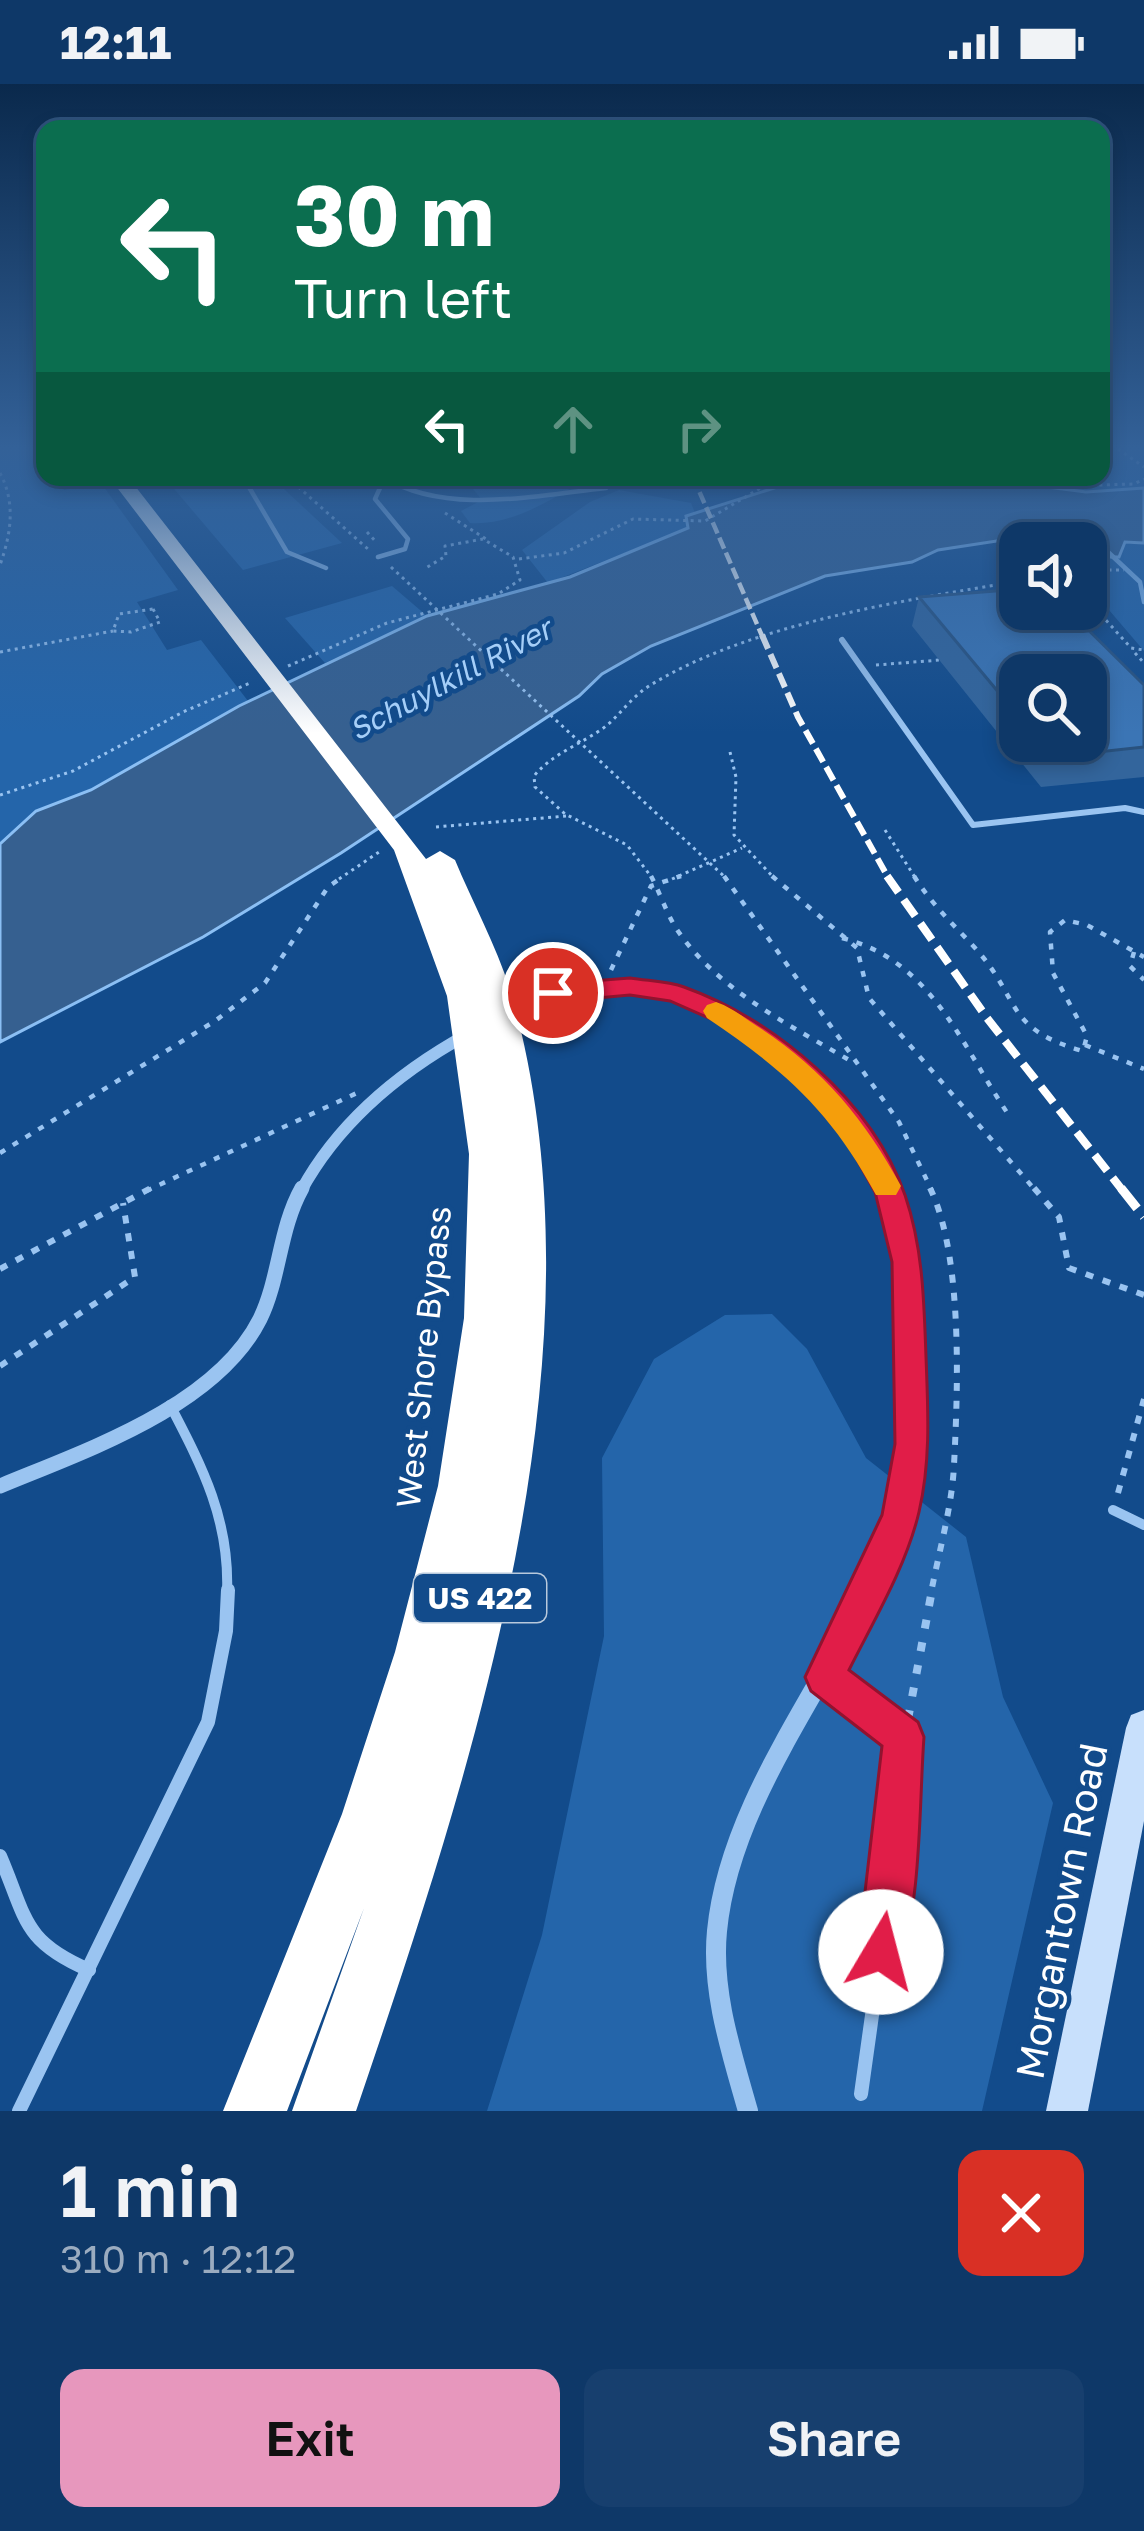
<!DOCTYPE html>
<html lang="en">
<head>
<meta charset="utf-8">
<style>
	:root { --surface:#0e3868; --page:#173f6e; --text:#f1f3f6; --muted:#9bacc0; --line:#2e527c; --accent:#e797bd }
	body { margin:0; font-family:"Golos Text",sans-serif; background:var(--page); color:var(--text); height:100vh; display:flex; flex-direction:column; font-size:45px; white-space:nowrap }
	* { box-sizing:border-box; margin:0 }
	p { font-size:39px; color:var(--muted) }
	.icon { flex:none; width:66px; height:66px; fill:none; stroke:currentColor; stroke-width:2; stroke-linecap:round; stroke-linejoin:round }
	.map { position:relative; height:2027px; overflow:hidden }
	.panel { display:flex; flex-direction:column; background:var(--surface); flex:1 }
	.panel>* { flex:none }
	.top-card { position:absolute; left:36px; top:36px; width:1074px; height:366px; border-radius:24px; box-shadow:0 6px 18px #0003,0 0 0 3px var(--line); background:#0b6e4f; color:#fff; overflow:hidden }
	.controls { position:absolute; left:999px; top:438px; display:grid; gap:24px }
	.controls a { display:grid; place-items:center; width:108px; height:108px; border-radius:24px; background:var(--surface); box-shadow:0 6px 18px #0003,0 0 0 3px var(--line); font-size:60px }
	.pin { position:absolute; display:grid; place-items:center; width:102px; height:102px; color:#fff; margin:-51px; border:6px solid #fff; border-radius:50%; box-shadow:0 3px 12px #0007 }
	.me { position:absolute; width:132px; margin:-66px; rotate:8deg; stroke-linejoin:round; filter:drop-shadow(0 0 9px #0008) }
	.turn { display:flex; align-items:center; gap:42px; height:252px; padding:0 60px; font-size:54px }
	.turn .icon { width:156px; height:156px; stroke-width:2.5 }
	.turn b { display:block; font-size:84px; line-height:102px }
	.lanes { display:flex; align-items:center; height:114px; padding:0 60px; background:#0003; justify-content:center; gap:60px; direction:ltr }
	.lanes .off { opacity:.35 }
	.round { display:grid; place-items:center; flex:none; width:126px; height:126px; border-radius:24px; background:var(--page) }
	.summary { display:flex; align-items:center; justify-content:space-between; height:204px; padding:0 60px }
	h1 { font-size:72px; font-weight:600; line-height:90px }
	.button { display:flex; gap:24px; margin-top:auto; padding:24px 60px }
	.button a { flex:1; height:138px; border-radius:24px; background:var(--accent); color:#111; font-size:48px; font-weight:600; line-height:138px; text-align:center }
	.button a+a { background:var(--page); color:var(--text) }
	.status { display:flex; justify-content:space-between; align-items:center; height:84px; padding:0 60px; background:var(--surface); direction:ltr }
	.status svg { height:33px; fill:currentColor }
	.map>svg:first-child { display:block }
	.green { fill:#2465aa }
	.water { fill:#366090; stroke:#8bbff4; stroke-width:3 }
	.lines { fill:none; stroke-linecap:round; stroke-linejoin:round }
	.stream { stroke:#8bbff4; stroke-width:4.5 }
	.path-far3 { stroke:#9ac4f1; stroke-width:3; stroke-dasharray:3 4.5; stroke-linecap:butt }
	.path-far2 { stroke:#9ac4f1; stroke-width:4.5; stroke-dasharray:6 9; stroke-linecap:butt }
	.path-far1 { stroke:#9ac4f1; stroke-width:6; stroke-dasharray:8 10; stroke-linecap:butt }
	.path { stroke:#9ac4f1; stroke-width:8; stroke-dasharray:9 14; stroke-linecap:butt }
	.service-far3 { stroke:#9ac4f1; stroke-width:4.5 }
	.service-far2 { stroke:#9ac4f1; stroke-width:6 }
	.service-far1 { stroke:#9ac4f1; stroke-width:10 }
	.service { stroke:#9ac4f1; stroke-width:14 }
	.minor-far2 { stroke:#9ac4f1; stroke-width:12 }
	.minor-far1 { stroke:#9ac4f1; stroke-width:15 }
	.minor { stroke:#9ac4f1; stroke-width:20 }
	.secondary { fill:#c8e0fc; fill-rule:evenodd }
	.motorway { fill:#fff; fill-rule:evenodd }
	.rail-far3 { stroke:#fff; stroke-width:4.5; stroke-dasharray:12 4.5; stroke-linecap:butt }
	.rail-far2 { stroke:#fff; stroke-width:6; stroke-dasharray:15 6; stroke-linecap:butt }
	.rail-far1 { stroke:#fff; stroke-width:8; stroke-dasharray:20 9; stroke-linecap:butt }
	.rail { stroke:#fff; stroke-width:9; stroke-dasharray:26 10; stroke-linecap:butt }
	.wall { fill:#33659c; fill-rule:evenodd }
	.building { fill:#3b75b5; stroke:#29527f; stroke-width:3 }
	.route { fill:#e11d48; stroke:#92132f; stroke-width:3 }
	.slow { fill:#f59e0b }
	.labels { text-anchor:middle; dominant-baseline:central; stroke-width:9; stroke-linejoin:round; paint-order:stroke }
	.far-water-label { font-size:30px; font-style:italic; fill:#a5cef8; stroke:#124b8b }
	.shield { fill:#124b8b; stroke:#b8c9dc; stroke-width:3 }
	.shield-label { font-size:30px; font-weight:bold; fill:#fff }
	.street-label { font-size:33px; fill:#fff; stroke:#124b8b }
	.near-street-label { font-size:39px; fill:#fff; stroke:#124b8b }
</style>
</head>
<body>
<div class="status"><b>12:11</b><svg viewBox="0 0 49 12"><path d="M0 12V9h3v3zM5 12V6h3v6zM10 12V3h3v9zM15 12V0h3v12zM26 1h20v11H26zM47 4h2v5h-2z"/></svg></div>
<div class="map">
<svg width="1144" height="2027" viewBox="0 0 1144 2027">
	<rect width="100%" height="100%" fill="#124b8b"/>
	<g class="green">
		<polygon points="0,365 45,365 45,393 54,393 64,406 101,399 178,506 137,518 167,566 201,556 248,617 91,706 36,727 0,760"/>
		<polygon points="1101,365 1144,365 1144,404 1086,408 969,393 1101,393"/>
		<polygon points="164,393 271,393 342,459 243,486"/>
		<path d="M438,393H591C554,413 514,442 470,439L461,427L482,416L473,405H426L415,399Z"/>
		<polygon points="619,406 691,419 695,429 686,433 688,444 548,499 522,466 590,418"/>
		<polygon points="1144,459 1144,567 1086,499 1086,460 1103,473 1118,473 1123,460"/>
		<polygon points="392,502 427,532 325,579 285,534"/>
		<polygon points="772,1230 807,1265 866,1374 966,1453 1003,1613 1053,1719 982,2027 487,2027 542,1851 604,1552 602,1374 654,1275 725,1231"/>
	</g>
	<polygon class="water" points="833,393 969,393 1086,408 1144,404 1144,459 1125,458 1119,473 1103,473 1086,459 1023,453 938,466 912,478 825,492 651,562 602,590 579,612 341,769 203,853 0,958 0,760 36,727 91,706 239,622 427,532 570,493 688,444 686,432 790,399"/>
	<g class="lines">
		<polyline class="stream" points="1108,468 1140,498 1144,518"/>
		<g class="path-far3">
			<polyline points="1118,365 1144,383"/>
			<path d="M0,389C16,419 11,450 0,481"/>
			<polyline points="287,393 368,465"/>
			<polyline points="995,393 1065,402 1134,400 1144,395"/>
			<polyline points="445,429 486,455"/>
			<polyline points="367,448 377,459"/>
			<polyline points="519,475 564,469 633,435 705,437 779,393"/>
			<polyline points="391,483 727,795"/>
			<polyline points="1086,486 1124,486"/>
			<polyline points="1086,514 1131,564 1144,566"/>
			<polygon points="153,525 160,538 131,548 113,547 119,530"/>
			<polyline points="0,568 113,547"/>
			<polyline points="1135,569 1144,579"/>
			<polyline points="876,581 940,576"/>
			<polyline points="288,582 387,539 498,510 520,496 513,473 483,455 445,462 446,472 424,485"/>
			<polyline points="730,668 736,693 734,751 775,795"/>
			<polyline points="0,711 73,687 183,628 250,599"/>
			<polyline points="436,743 566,732"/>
			<polyline points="885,746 916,795"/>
			<polyline points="339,795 382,766"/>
			<path d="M653,795L627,761L565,730L535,703L534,692C552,670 579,661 602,645C619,633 630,614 649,602C749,540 905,516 1020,497"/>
			<polyline points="672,795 742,764"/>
		</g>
		<g class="path-far2">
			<path d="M651,792C660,809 666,828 676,844C716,905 788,940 849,976"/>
			<polyline points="724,792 899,1038 932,1107"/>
			<polyline points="772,792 857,864 869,914 1036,1107"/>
			<path d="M914,792C932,821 954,841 976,865C1021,915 1004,945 1083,967L1087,952L1053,889L1050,848L1065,836L1087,841L1144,873"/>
			<path d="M842,854C931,876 961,960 1008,1030"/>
			<polyline points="1134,868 1130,882 1144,896"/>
			<polyline points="611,886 651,802 681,792"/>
			<polyline points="1085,961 1144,985"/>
			<polyline points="0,1069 215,937 265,899 328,803 344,792"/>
			<polyline points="146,1107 359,1008"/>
		</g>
		<g class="path-far1">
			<path d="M930,1104C963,1172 958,1304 954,1381C952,1423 939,1467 931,1509"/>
			<polyline points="1034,1104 1059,1133 1069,1184 1144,1211"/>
			<polyline points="0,1185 151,1104"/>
			<polyline points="0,1282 135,1193 123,1119"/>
			<polyline points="1118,1409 1144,1315"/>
		</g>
		<polyline class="path" points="908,1635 932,1506"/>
		<g class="service-far3">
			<polyline points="235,393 246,398 287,468 326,484"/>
			<path d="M384,393C444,432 539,411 606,404L603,393"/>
			<polyline points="378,473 405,465 408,455 375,415 384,395"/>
		</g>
		<polyline class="service-far2" points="842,556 973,741 1125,724 1144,728"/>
		<g class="service-far1">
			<path d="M170,1321C203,1384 230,1437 227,1509"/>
			<polyline points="1113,1426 1144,1441"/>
		</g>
		<g class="service">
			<polyline points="825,1593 903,1653 894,1774 861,2010"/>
			<path d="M0,1772C27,1835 22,1857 89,1886"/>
			<polyline points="19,2027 208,1638 226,1547 228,1506"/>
		</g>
		<g class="minor-far2">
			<path d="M503,933C544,915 583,902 628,904C737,909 848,1011 888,1107"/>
			<path d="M301,1107C339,1037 399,988 468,950"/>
		</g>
		<g class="minor-far1">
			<path d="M0,1402C84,1367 216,1323 260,1235C280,1194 279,1145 302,1104"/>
			<path d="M868,1509C925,1392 935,1226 887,1104"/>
		</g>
		<path class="minor" d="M748,2027C732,1970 711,1908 717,1847C729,1724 816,1615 869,1506"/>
		<polygon class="secondary" points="1144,1626 1144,1737 1088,2027 1046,2027 1126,1644 1131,1631"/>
		<path class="motorway" d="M109,393H128L426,775L440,767L455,776C474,822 501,870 514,919C610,1275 471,1689 356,2027H292L364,1824L287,2027H223L342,1730L395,1568L438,1402L464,1234L469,1070L447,912L394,766Z"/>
		<polyline class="rail-far3" points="693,393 763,554"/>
		<polyline class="rail-far2" points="762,551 798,633 889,795"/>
		<polyline class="rail-far1" points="887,792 987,934 1123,1107"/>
		<polyline class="rail" points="1121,1104 1144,1133"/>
	</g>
	<path class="wall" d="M919,513L1020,525H1077L1074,532L1144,601V693L1041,703L912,542ZM1020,591L1086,657H1020Z"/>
	<polygon class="building" points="1020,505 1020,525 1067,525 1144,601 1144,663 1052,673 1039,657 1086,657 1086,591 1020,591 1020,634 919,513"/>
	<linearGradient id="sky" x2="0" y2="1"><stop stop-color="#0a294c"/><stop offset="0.56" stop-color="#336198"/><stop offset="1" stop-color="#336198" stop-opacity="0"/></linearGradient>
	<rect width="1144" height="649" fill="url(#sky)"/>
	<path class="route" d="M630,894C648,897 668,897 684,903C775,936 872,1017 905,1111C923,1164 924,1217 926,1273C928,1326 931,1376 919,1428C906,1483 874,1536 849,1586L918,1638L924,1653C919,1719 922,1824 897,1884L881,1891L865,1884L858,1868L882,1662L811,1607L805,1593L882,1431L895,1360L892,1178L875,1108L849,1061L810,1013L776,980L720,939L670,917L630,911L553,918L540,909L553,900Z"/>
	<path class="slow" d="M716,918C731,923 743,933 757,942C821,983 865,1035 901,1102L896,1111H876C831,1027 784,986 707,934L703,927L707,921Z"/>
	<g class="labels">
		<g class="far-water-label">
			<text transform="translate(450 595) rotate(-28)">Schuylkill River</text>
		</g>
		<rect class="shield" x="414" y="1490" width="132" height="48" rx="9"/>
		<g class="shield-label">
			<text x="480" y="1514">US 422</text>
		</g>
		<g class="street-label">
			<text transform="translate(423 1273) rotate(-84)">West Shore Bypass</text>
		</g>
		<g class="near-street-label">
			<text transform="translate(1061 1827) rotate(-79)">Morgantown Road</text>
		</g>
	</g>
</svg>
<div class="controls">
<a><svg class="icon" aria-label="sound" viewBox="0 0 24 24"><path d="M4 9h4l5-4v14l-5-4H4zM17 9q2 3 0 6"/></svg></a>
<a><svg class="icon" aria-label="search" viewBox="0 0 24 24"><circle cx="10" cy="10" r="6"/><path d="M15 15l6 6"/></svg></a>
</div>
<div class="pin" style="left:553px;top:909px;background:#d93025"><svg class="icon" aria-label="arrive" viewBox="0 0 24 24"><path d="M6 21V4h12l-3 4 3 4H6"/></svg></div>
<svg class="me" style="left:881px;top:1868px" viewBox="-20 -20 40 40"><circle r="19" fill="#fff"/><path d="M0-13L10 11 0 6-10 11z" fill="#e11d48"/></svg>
<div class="top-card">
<div class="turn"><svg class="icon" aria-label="left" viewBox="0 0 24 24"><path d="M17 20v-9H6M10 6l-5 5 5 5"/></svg><div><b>30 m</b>Turn left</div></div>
<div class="lanes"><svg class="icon" aria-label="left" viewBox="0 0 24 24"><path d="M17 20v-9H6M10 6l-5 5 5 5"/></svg><svg class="icon off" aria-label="ahead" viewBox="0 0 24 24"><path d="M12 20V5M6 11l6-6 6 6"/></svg><svg class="icon off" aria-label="right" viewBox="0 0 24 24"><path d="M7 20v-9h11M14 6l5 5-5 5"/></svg></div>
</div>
</div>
<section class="panel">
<div class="summary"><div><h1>1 min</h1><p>310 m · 12:12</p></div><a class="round" style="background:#d93025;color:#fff"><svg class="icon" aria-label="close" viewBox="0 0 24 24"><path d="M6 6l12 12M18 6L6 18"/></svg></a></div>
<div class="button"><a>Exit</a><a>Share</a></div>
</section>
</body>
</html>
